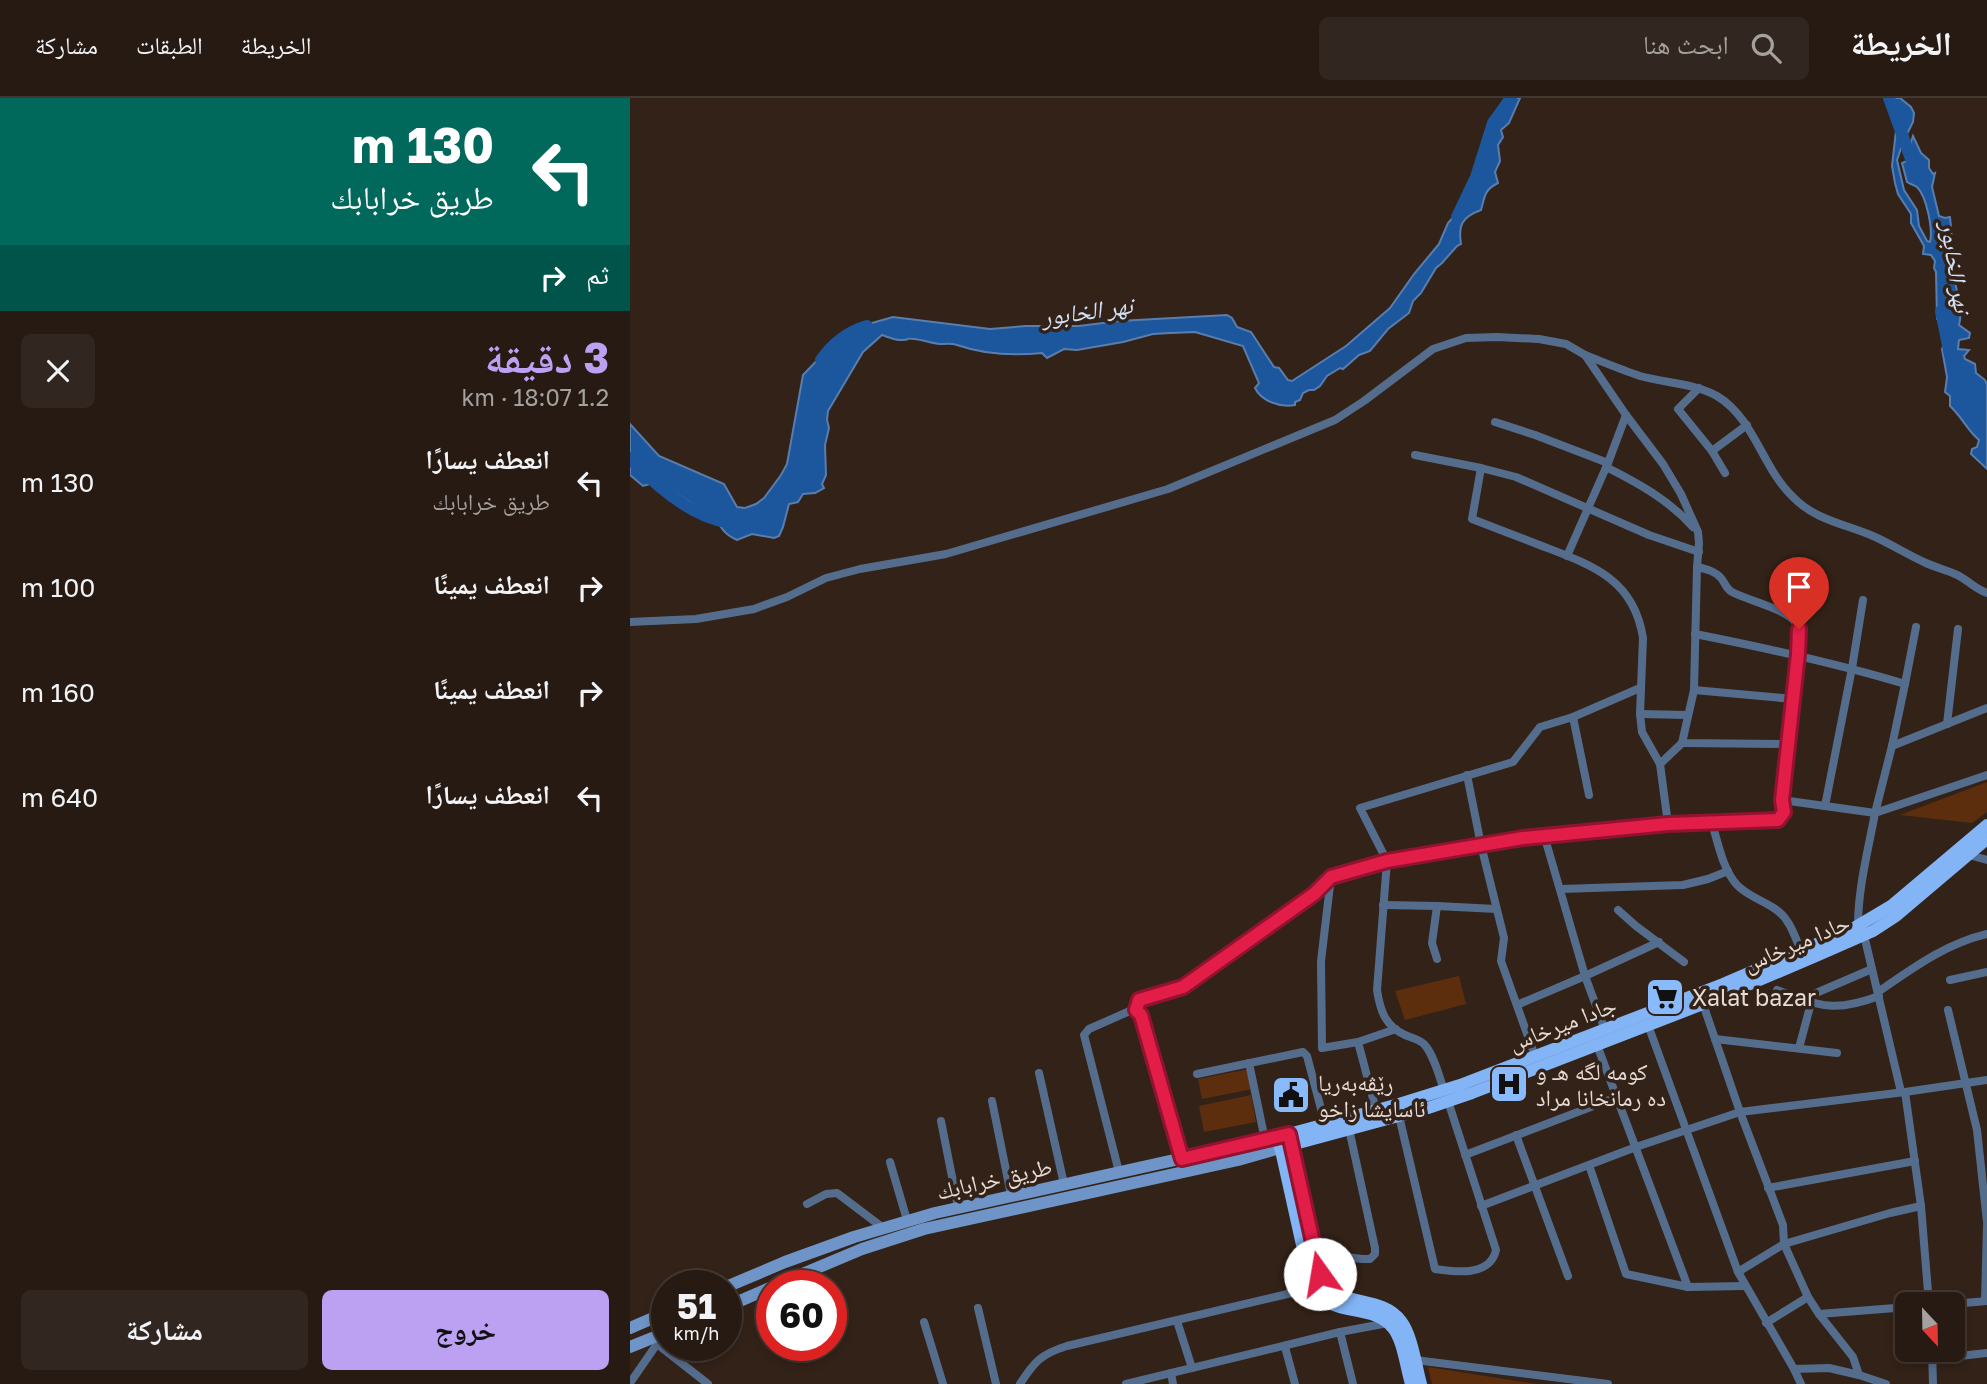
<!DOCTYPE html>
<html lang="ar">
<head>
<meta charset="utf-8">
<style>
	:root { --surface:#261a12; --page:#322720; --text:#f1f3f6; --muted:#a4a19f; --line:#423832; --accent:#bca0f2 }
	body { margin:0; font-family:"Golos Text","Noto Naskh Arabic",sans-serif; background:var(--page); color:var(--text); direction:rtl; height:100vh; display:flex; flex-direction:column; font-size:26px; white-space:nowrap }
	* { box-sizing:border-box; margin:0 }
	p { font-size:23px; color:var(--muted) }
	.icon { flex:none; width:38px; height:38px; fill:none; stroke:currentColor; stroke-width:2; stroke-linecap:round; stroke-linejoin:round }
	.map { position:relative; flex:1; overflow:hidden; direction:ltr }
	.panel { display:flex; flex-direction:column; background:var(--surface); width:630px }
	.panel>* { flex:none }
	.top-card { background:#00695c; color:#fff; overflow:hidden }
	.needle { width:46px; rotate:158deg }
	.fabs { position:absolute; left:1265px; top:1194px; display:grid; gap:14px }
	.fabs a { display:grid; place-items:center; width:70px; height:70px; border-radius:10px; background:var(--surface); box-shadow:0 4px 10px #0003,0 0 0 2px var(--line); font-size:35px }
	.speed { position:absolute; left:21px; top:1172px; display:flex; gap:14px; font-size:35px; font-weight:700; text-align:center }
	.speed>* { display:grid; place-content:center; width:91px; height:91px; border-radius:50%; background:var(--surface); box-shadow:0 4px 10px #0003,0 0 0 2px var(--line); line-height:1 }
	.speed small { font-size:18px; font-weight:400 }
	.speed .limit { border:10px solid #d22; background:#fff; color:#111 }
	.pin { position:absolute; display:grid; place-items:center; width:60px; height:60px; color:#fff; margin:-72px -30px; border-radius:50% 50% 50% 0; rotate:-45deg; box-shadow:0 0 7px #0007 }
	.pin .icon { rotate:45deg }
	.me { position:absolute; width:77px; margin:-38px; rotate:347deg; stroke-linejoin:round; filter:drop-shadow(0 0 5px #0008) }
	.turn { display:flex; align-items:center; gap:24px; height:147px; padding:0 21px; font-size:32px }
	.turn .icon { width:91px; height:91px; stroke-width:2.5 }
	.turn b { display:block; font-size:49px; line-height:60px }
	.then { display:flex; align-items:center; height:66px; padding:0 21px; background:#0003; gap:14px; font-size:26px }
	.round { display:grid; place-items:center; flex:none; width:74px; height:74px; border-radius:10px; background:var(--page) }
	.overview { display:flex; align-items:center; justify-content:space-between; height:119px; padding:0 21px }
	h1 { font-size:42px; font-weight:700; line-height:52px; color:var(--accent) }
	.primary-button { display:flex; gap:14px; margin-top:auto; padding:14px 21px }
	.primary-button a { flex:1; height:80px; border-radius:10px; background:var(--accent); color:#111; font-size:28px; font-weight:700; line-height:80px; text-align:center }
	.primary-button a+a { background:var(--page); color:var(--text) }
	ul { padding:0; list-style:none }
	li { display:flex; align-items:center; gap:21px; height:105px; padding:0 21px }
	li div { flex:1 }
	li b { display:block; font-size:26px }
	li em { font-style:normal }
	header { display:flex; align-items:center; gap:42px; box-sizing:border-box; height:98px; padding:0 35px; background:var(--surface); border-bottom:2px solid var(--line) }
	header strong { font-size:33px }
	nav { display:flex; gap:38px; margin-inline-start:auto; font-size:24px }
	.search { width:490px; height:63px; background:var(--page); display:flex; align-items:center; gap:18px; box-sizing:border-box; padding:0 24px; border-radius:10px; color:var(--muted); font-size:26px }
	main { display:flex; flex:1; min-height:0 }
	.map>svg:first-child { display:block }
	.green { fill:#5d2e0e }
	.water { fill:#1c569c; stroke:#597ead; stroke-width:2 }
	.lines { fill:none; stroke-linecap:round; stroke-linejoin:round }
	.river { stroke:#1c569c; stroke-width:12 }
	.street { stroke:#556d8d; stroke-width:8 }
	.secondary { stroke:#6f95c8; stroke-width:12 }
	.primary { stroke:#82b4f6; stroke-width:12 }
	.route-casing { stroke:#92132f; stroke-width:18 }
	.route { stroke:#e11d48; stroke-width:12 }
	.labels { text-anchor:middle; dominant-baseline:central; stroke-width:7; stroke-linejoin:round; paint-order:stroke }
	.street-label { font-size:23px; fill:#e7dbd4; stroke:#332218 }
	.poi-label { font-size:23px; fill:#e7dbd4; stroke:#332218; text-anchor:start }
	.water-label { font-size:24px; font-style:italic; fill:#d2e1f5; stroke:#332218 }
</style>
</head>
<body>
<header>
<strong>الخريطة</strong>
<div class="search"><svg class="icon" aria-label="search" viewBox="0 0 24 24"><circle cx="10" cy="10" r="6"/><path d="M15 15l6 6"/></svg>ابحث هنا</div>
<nav><a>الخريطة</a><a>الطبقات</a><a>مشاركة</a></nav>
</header>
<main>
<div class="map">
<svg width="1357" height="1286" viewBox="0 0 1357 1286">
	<rect width="100%" height="100%" fill="#332218"/>
	<g class="green">
		<polygon points="1357,684 1357,714 1342,725 1270,717"/>
		<polygon points="829,878 836,906 775,922 765,893"/>
		<polygon points="619,971 623,991 572,1001 568,981"/>
		<polygon points="621,997 626,1024 574,1034 569,1008"/>
		<polygon points="798,1269 906,1286 802,1286"/>
	</g>
	<g class="water">
		<path d="M884,0H890L879,25L871,32L873,39L868,47L870,63L865,74L868,85C854,92 855,98 851,112C832,119 828,127 831,146L827,148L812,165L806,170L791,195L783,203L779,215L758,231L740,253L729,257L713,271L710,270L697,278L690,288L684,292H679L673,295L670,302L665,304V307C651,310 631,303 625,290L629,285L613,248L565,234L540,235L523,236L493,244L447,252L434,251L417,260L412,255C382,258 353,256 327,247C322,245 315,246 310,246C301,245 293,242 284,241C274,240 283,241 273,242C266,243 258,239 252,237L233,254L198,313L197,322L199,330L195,347L196,377L192,386L194,390L185,395L173,396L168,404L159,406L153,429L149,438L144,440L122,436L107,442C96,437 92,432 87,422L38,390L30,383L13,388L0,377V326L29,358L94,386L107,409L115,410L126,406L134,400L151,377L157,366L173,277L196,253L228,229L263,219L360,231L396,228H449L489,223L597,217L602,220L607,229L621,234L644,269L649,270L658,282L662,283L716,248L760,210L784,176L809,146L818,125L844,95L847,79L853,68L854,62L852,57L856,47L855,43L874,18Z"/>
		<path d="M1257,0H1270L1281,9L1284,15L1283,24L1274,42L1267,62L1274,92L1287,112L1289,128L1297,143L1300,144C1303,132 1297,99 1287,89C1284,87 1280,86 1277,84L1272,65L1279,62L1282,57L1281,44L1283,38L1291,55L1299,62V70L1303,76L1305,75L1302,89L1309,118L1315,120L1320,119C1322,136 1322,153 1323,170C1324,189 1334,209 1329,227L1340,235L1339,240L1329,242L1328,251L1339,252L1334,258L1335,261L1345,266L1346,275L1355,282L1357,287V371L1341,356L1342,351L1347,349L1349,342C1337,332 1332,319 1320,308V298L1315,294L1317,279L1312,251L1317,238L1314,227L1307,221L1306,174L1304,170L1305,163L1301,157L1293,156L1294,148L1281,125V116L1268,96L1265,85L1262,68L1268,15L1263,13Z"/>
	</g>
	<g class="lines">
		<g class="river">
			<polyline points="1259,0 1286,75"/>
			<polyline points="827,119 846,79 863,25 881,0"/>
			<polyline points="1311,213 1320,257"/>
			<path d="M191,262C203,245 217,234 237,228"/>
			<path d="M0,360C26,388 62,420 101,425"/>
		</g>
		<g class="street">
			<polyline points="1069,290 1048,311 1082,353 1095,375"/>
			<polyline points="865,324 905,337 978,365"/>
			<polyline points="1082,353 1117,327"/>
			<polyline points="785,357 851,370 886,379 1019,437 1069,454"/>
			<path d="M976,369C1008,385 1039,402 1063,429"/>
			<path d="M851,370L842,421C865,430 889,439 912,448C962,467 1004,481 1013,540L1010,616L1012,634L1030,666L1038,726"/>
			<polyline points="937,458 978,365 996,317"/>
			<polyline points="0,524 66,521 124,511 157,499 196,480 230,471 316,456 538,391 705,322 734,303 803,251 836,240 867,239 909,241 936,246 955,257"/>
			<path d="M1065,536C1136,550 1206,565 1275,586L1262,648L1245,715L1357,677"/>
			<polyline points="1275,586 1286,529"/>
			<polyline points="1064,592 1163,601"/>
			<polyline points="1010,616 1057,617"/>
			<polyline points="943,619 959,697"/>
			<polyline points="1317,626 1328,531"/>
			<path d="M1158,646L1052,645L1064,592L1067,469L1069,445L1068,434L1051,396L1033,366L996,317L955,257C973,264 992,272 1010,278C1035,285 1064,285 1087,298C1125,321 1132,370 1163,399C1185,422 1215,426 1243,438C1261,446 1278,457 1296,465C1305,469 1316,472 1325,476C1337,481 1345,491 1357,495"/>
			<polyline points="1262,648 1357,610"/>
			<polyline points="1030,666 1052,645"/>
			<polyline points="837,677 851,747 874,840 871,863 905,958"/>
			<path d="M1152,702L1245,715C1238,753 1228,790 1228,828"/>
			<polyline points="1195,708 1222,570 1233,502"/>
			<path d="M1082,725C1088,745 1093,772 1107,787C1121,802 1146,805 1157,823C1163,831 1167,844 1171,853"/>
			<polyline points="914,737 955,878 975,932"/>
			<polyline points="1339,757 1357,762"/>
			<polyline points="931,791 1053,787 1078,781 1098,773"/>
			<polyline points="753,807 807,808 866,811"/>
			<polyline points="807,808 802,845 807,861"/>
			<polyline points="988,812 1006,828 1054,864"/>
			<polyline points="1234,837 1271,994"/>
			<polyline points="1320,882 1357,874"/>
			<path d="M1147,892C1190,908 1204,915 1249,898"/>
			<path d="M1248,894C1283,870 1315,846 1357,836"/>
			<polyline points="1172,901 1242,871"/>
			<polyline points="1073,906 1110,1014 1153,1127 1154,1146 1178,1199 1189,1216 1223,1259 1229,1277 1199,1270 1164,1271"/>
			<polyline points="887,907 955,878 1029,844"/>
			<polyline points="506,912 509,902 553,889 684,796 701,779"/>
			<polyline points="1318,912 1347,1032 1357,1124"/>
			<polyline points="1018,927 1108,1174 1164,1271 1171,1286"/>
			<path d="M766,931L728,944L692,950L691,863L701,779L757,763L914,737L1038,726L1145,723C1155,719 1153,711 1152,702C1155,678 1173,536 1167,526C1157,511 1120,503 1104,495C1096,492 1096,486 1091,480C1085,473 1076,471 1067,469"/>
			<polyline points="1085,941 1207,955"/>
			<polyline points="728,944 746,1012"/>
			<polyline points="967,947 1058,1189"/>
			<polyline points="1169,950 1181,905"/>
			<polyline points="619,965 635,1042"/>
			<polyline points="409,975 434,1086"/>
			<polyline points="567,976 673,954 677,958 695,1026"/>
			<path d="M814,992C809,978 804,957 794,946C788,941 782,940 775,937C755,928 750,912 747,892L757,763L730,710L883,664L910,629L943,619L1010,590"/>
			<polyline points="1275,994 1291,1108 1299,1206"/>
			<polyline points="362,1003 381,1097"/>
			<path d="M769,1018L805,1171C825,1174 860,1179 866,1152L818,1003"/>
			<polyline points="311,1023 328,1109"/>
			<polyline points="886,1037 938,1178"/>
			<polyline points="835,1057 987,999"/>
			<polyline points="260,1064 277,1122"/>
			<polyline points="959,1067 996,1176 1058,1189 1115,1188"/>
			<polyline points="489,1074 454,937 459,931 502,912 508,913 511,917 552,1061"/>
			<polyline points="1138,1090 1285,1063"/>
			<polyline points="177,1106 196,1096 207,1095 252,1129"/>
			<polyline points="851,1108 1006,1049 1110,1014 1275,994 1357,982"/>
			<polyline points="686,1155 732,1161 740,1161 745,1156 745,1150 719,1031"/>
			<polyline points="1108,1174 1154,1146 1260,1115 1291,1108"/>
			<polyline points="1355,1203 1357,1128"/>
			<polyline points="1323,1206 1357,1203"/>
			<polyline points="348,1210 366,1286"/>
			<polyline points="1189,1216 1278,1209"/>
			<polyline points="547,1223 562,1270"/>
			<polyline points="294,1224 313,1286"/>
			<polyline points="1136,1225 1178,1199"/>
			<polyline points="710,1234 723,1286"/>
			<polyline points="27,1246 78,1286"/>
			<polyline points="655,1249 665,1286"/>
			<polyline points="1302,1251 1303,1286"/>
			<polyline points="1302,1261 1357,1255"/>
			<polyline points="785,1262 978,1286"/>
			<polyline points="541,1275 543,1286"/>
			<polyline points="1229,1277 1256,1286"/>
			<polyline points="0,1285 29,1243"/>
			<path d="M390,1286C404,1264 411,1256 437,1248L683,1190"/>
			<polyline points="496,1286 710,1234 758,1225"/>
		</g>
		<g class="secondary">
			<polyline points="144,1188 232,1151 294,1131 608,1062 650,1050"/>
			<polyline points="96,1189 155,1164 224,1139 305,1115 648,1039"/>
			<polyline points="96,1209 142,1189"/>
			<polyline points="0,1230 37,1214"/>
			<polyline points="0,1249 37,1234"/>
		</g>
		<g class="primary">
			<path d="M660,1040L694,1185C712,1209 752,1197 771,1223C782,1237 786,1268 791,1286"/>
			<polyline points="650,1050 798,1010 842,995 1073,906 1186,858 1243,833 1266,818 1357,741"/>
			<path d="M781,1286C776,1270 773,1241 762,1229C740,1203 695,1223 680,1183L648,1039L769,1006L830,987L1093,886L1224,830L1261,808L1357,727"/>
		</g>
	</g>
	<g class="lines">
		<defs>
			<polyline id="route" points="690,1176 659,1036 552,1061 511,917 506,912 509,902 553,889 684,796 701,779 757,763 893,740 1038,726 1148,722 1154,714 1152,702 1168,556 1169,531"/>
		</defs>
		<use href="#route" class="route-casing"/>
		<use href="#route" class="route"/>
	</g>
	<defs>
		<symbol id="supermarket-square" viewBox="-11 -11 22 22"><rect x="-9" y="-9" width="18" height="18" rx="4" fill="#89bafc" stroke="#332218"/><path d="M-6-5.5h2.5l.6 2H6L4.5 2H-2.5L-4.4-4H-6ZM-1.5 3.2a1.3 1.3 0 1 0 .1 0ZM3 3.2a1.3 1.3 0 1 0 .1 0Z" fill="#111"/></symbol>
		<symbol id="hospital-square" viewBox="-11 -11 22 22"><rect x="-9" y="-9" width="18" height="18" rx="4" fill="#89bafc" stroke="#332218"/><path d="M-5-5h3v3.5h4V-5h3V5h-3V1.5h-4V5h-3Z" fill="#111"/></symbol>
		<symbol id="civic-square" viewBox="-11 -11 22 22"><rect x="-9" y="-9" width="18" height="18" rx="4" fill="#89bafc" stroke="#332218"/><path d="M-.6-6.5H3V-4.5H.6V-3L4-1V1h2V6H-6V1h2V-1L-.6-3ZM-1.2 2.5V6h2.4V2.5Z" fill="#111"/></symbol>
	</defs>
	<g fill-rule="evenodd">
		<use href="#supermarket-square" x="1013" y="877" width="44" height="44"/>
		<use href="#hospital-square" x="857" y="964" width="44" height="44"/>
		<use href="#civic-square" x="639" y="975" width="44" height="44"/>
	</g>
	<g class="labels">
		<g class="street-label">
			<text transform="translate(1166 844) rotate(-23)">حادا ميرخاس</text>
			<text transform="translate(932 925) rotate(-21)">جادا ميرخاس</text>
			<text transform="translate(364 1080) rotate(-13)">طريق خرابابك</text>
		</g>
		<g class="poi-label">
			<text x="1062" y="899">Xalat bazar</text>
			<text x="906" y="973">كومه لگه هـ و<tspan x="906" dy="26">ده رمانخانا مراد</tspan></text>
			<text x="688" y="984">رێڤه‌به‌ريا<tspan x="688" dy="26">ئاسايشا زاخو</tspan></text>
		</g>
		<g class="water-label">
			<text transform="translate(1327 169) rotate(81)">نهر الخابور</text>
			<text transform="translate(457 212) rotate(-8)">نهر الخابور</text>
		</g>
	</g>
</svg>
<div class="fabs">
<a><svg class="needle" viewBox="-14 -14 28 28"><path d="M0-13l5 13h-10z" fill="#e53935"/><path d="M0 13l5-13h-10z" fill="#a4a19f"/></svg></a>
</div>
<div class="speed"><div>51<small>km/h</small></div><div class="limit">60</div></div>
<div class="pin" style="left:1169px;top:531px;background:#d93025"><svg class="icon" aria-label="arrive" viewBox="0 0 24 24"><path d="M6 21V4h12l-3 4 3 4H6"/></svg></div>
<svg class="me" style="left:690px;top:1176px" viewBox="-20 -20 40 40"><circle r="19" fill="#fff"/><path d="M0-13L10 11 0 6-10 11z" fill="#e11d48"/></svg>
</div>
<section class="panel">
<div class="top-card">
<div class="turn"><svg class="icon" aria-label="left" viewBox="0 0 24 24"><path d="M17 20v-9H6M10 6l-5 5 5 5"/></svg><div><b>130 m</b>طريق خرابابك</div></div>
<div class="then">ثم<svg class="icon" aria-label="right" viewBox="0 0 24 24"><path d="M7 20v-9h11M14 6l5 5-5 5"/></svg></div>
</div>
<div class="overview"><div><h1>3 دقيقة</h1><p>1.2 km · 18:07</p></div><a class="round"><svg class="icon" aria-label="close" viewBox="0 0 24 24"><path d="M6 6l12 12M18 6L6 18"/></svg></a></div>
<ul>
<li><svg class="icon" aria-label="left" viewBox="0 0 24 24"><path d="M17 20v-9H6M10 6l-5 5 5 5"/></svg><div><b>انعطف يسارًا</b><p>طريق خرابابك</p></div><em>130 m</em></li>
<li><svg class="icon" aria-label="right" viewBox="0 0 24 24"><path d="M7 20v-9h11M14 6l5 5-5 5"/></svg><div><b>انعطف يمينًا</b></div><em>100 m</em></li>
<li><svg class="icon" aria-label="right" viewBox="0 0 24 24"><path d="M7 20v-9h11M14 6l5 5-5 5"/></svg><div><b>انعطف يمينًا</b></div><em>160 m</em></li>
<li><svg class="icon" aria-label="left" viewBox="0 0 24 24"><path d="M17 20v-9H6M10 6l-5 5 5 5"/></svg><div><b>انعطف يسارًا</b></div><em>640 m</em></li>
</ul>
<div class="primary-button"><a>خروج</a><a>مشاركة</a></div>
</section>
</main>
</body>
</html>
